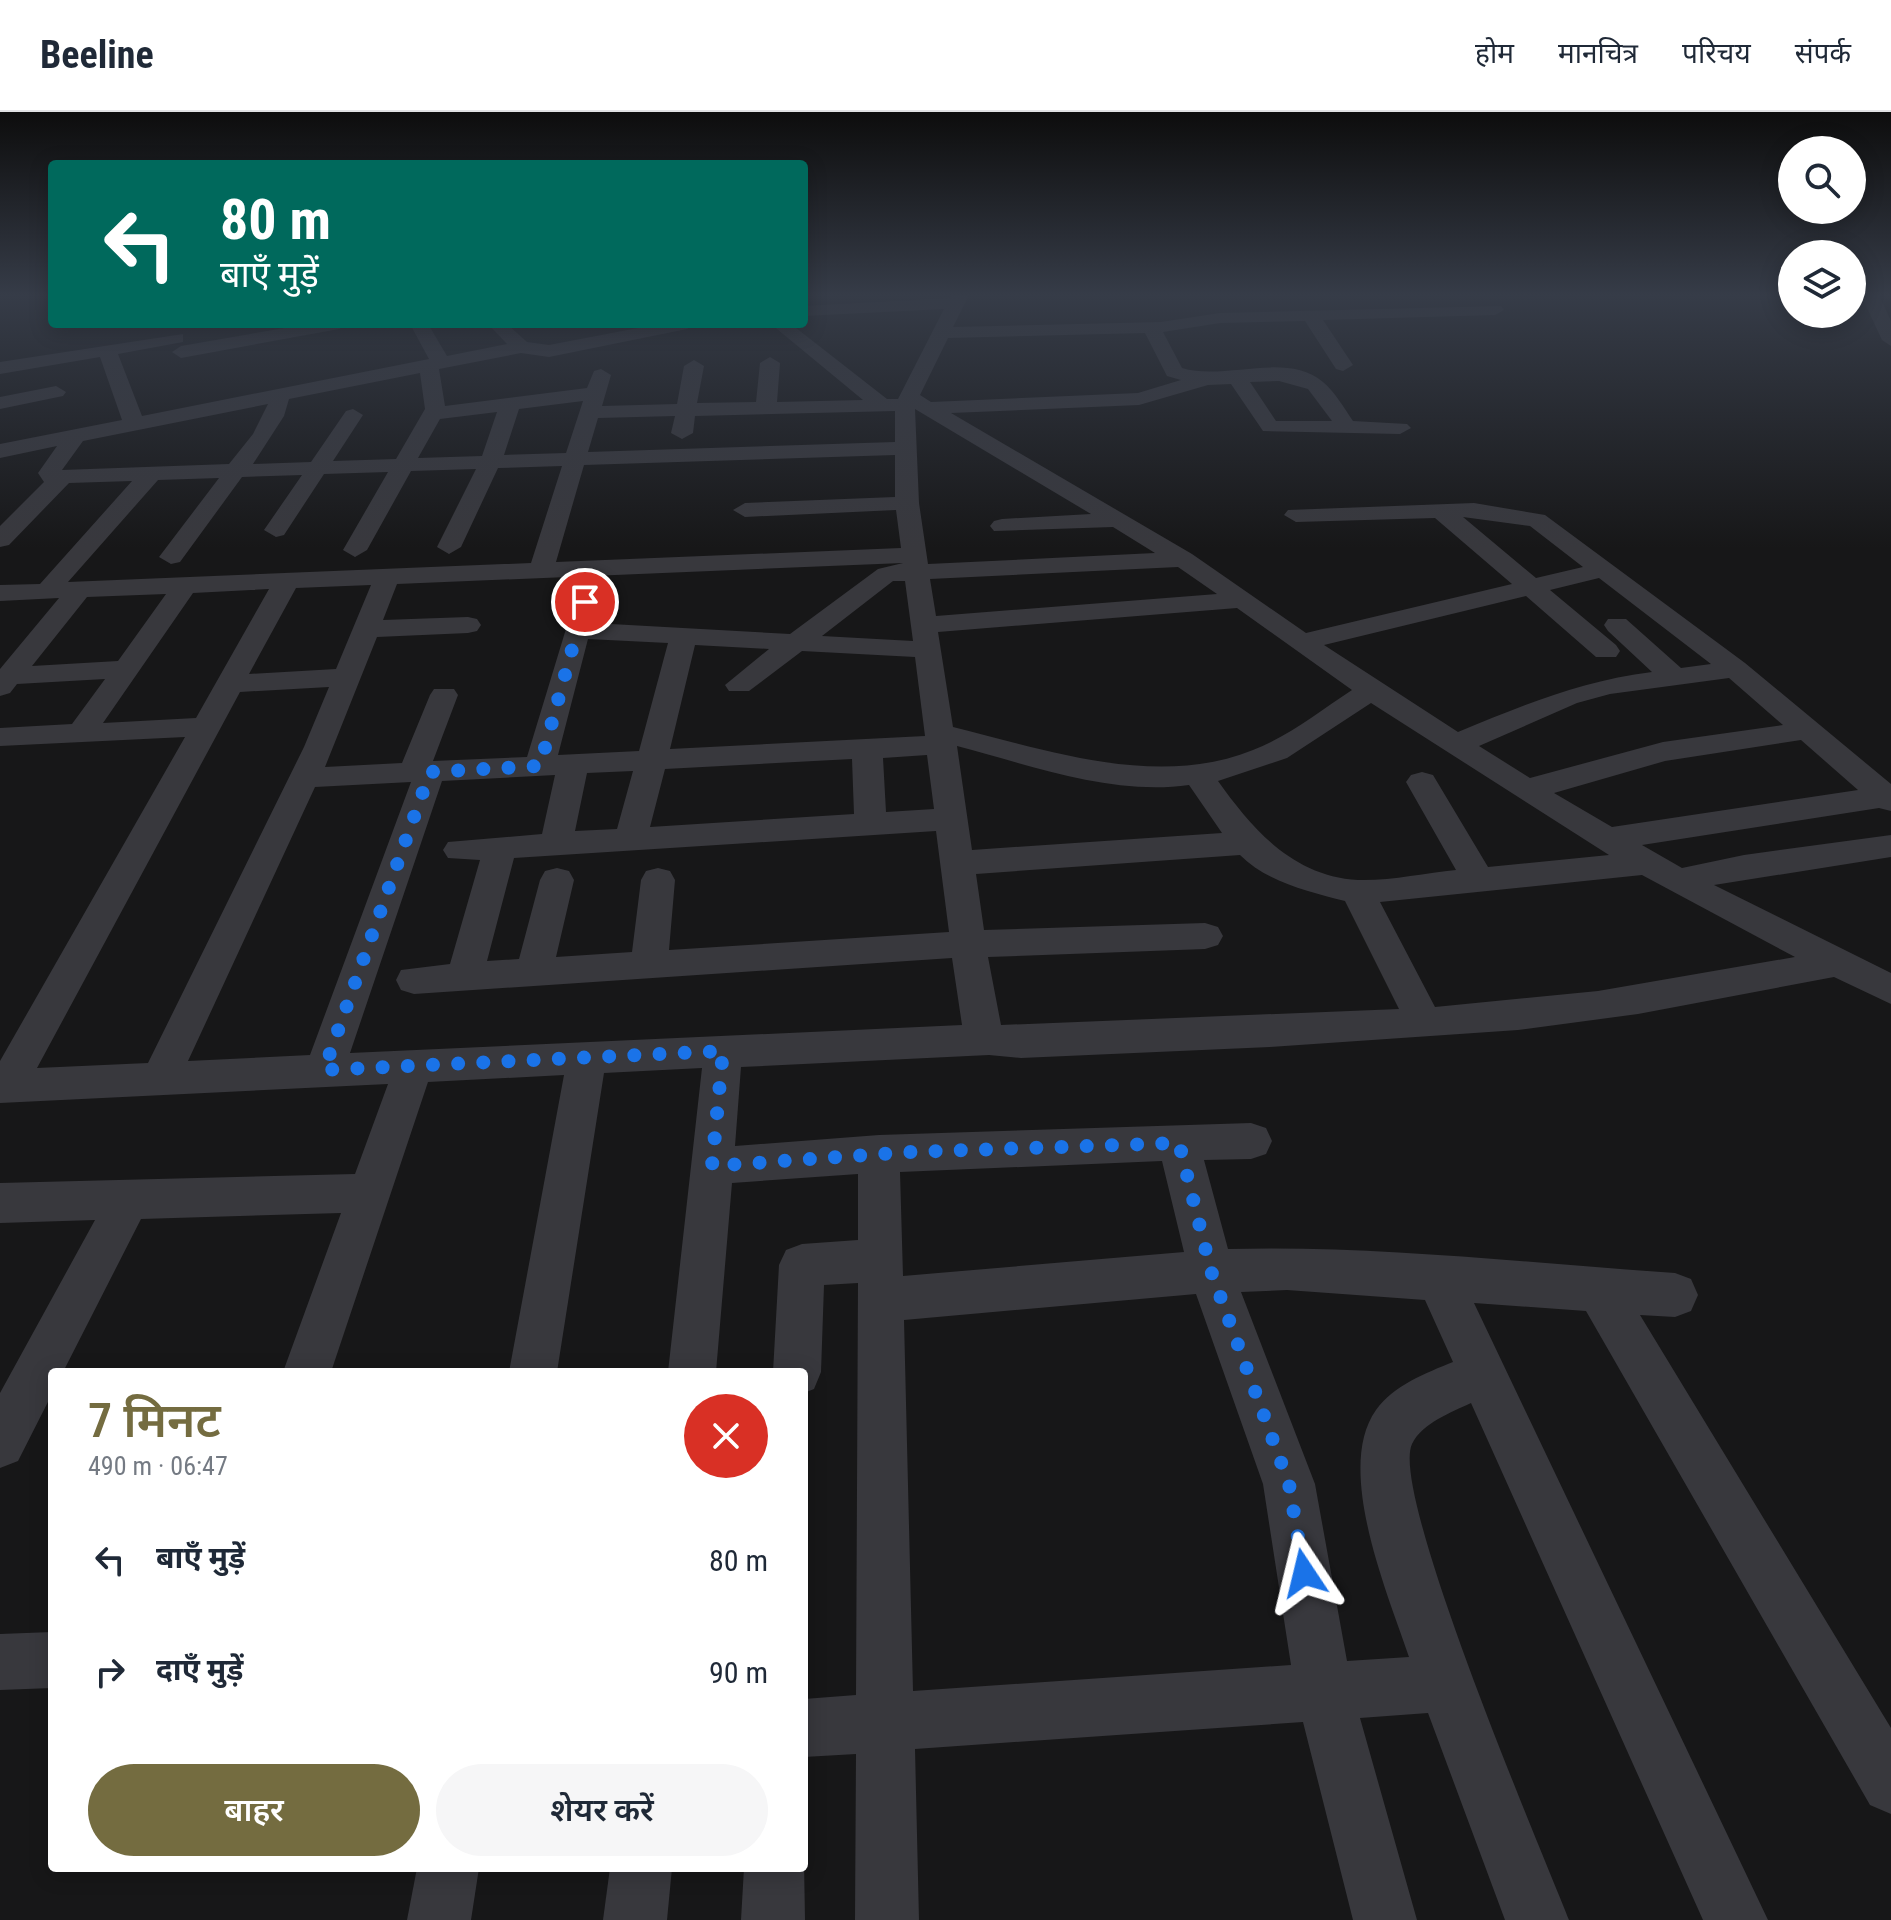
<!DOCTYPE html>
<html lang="hi">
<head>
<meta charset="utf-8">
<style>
	:root { --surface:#fff; --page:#f6f6f7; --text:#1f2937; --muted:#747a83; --line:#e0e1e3; --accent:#746c40 }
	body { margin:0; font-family:"Roboto Condensed","Noto Sans Devanagari",sans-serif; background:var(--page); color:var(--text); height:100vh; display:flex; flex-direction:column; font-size:30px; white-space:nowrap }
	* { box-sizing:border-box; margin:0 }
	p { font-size:26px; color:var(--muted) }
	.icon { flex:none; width:44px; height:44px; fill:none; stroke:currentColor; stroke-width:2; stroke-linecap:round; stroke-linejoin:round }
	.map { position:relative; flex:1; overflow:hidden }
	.side { position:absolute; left:48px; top:1256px; width:760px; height:504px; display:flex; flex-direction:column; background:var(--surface); border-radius:8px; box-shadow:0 4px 20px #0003 }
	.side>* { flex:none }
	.banner { position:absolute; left:48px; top:48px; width:760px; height:168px; border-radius:8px; box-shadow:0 4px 20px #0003; background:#00695c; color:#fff; overflow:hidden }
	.tools { position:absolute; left:1778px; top:24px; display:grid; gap:16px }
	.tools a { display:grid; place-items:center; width:88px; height:88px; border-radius:50%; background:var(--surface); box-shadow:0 4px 20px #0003; font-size:40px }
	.pin { position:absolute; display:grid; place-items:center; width:68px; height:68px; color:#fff; margin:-34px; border:4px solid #fff; border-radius:50%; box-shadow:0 2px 8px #0007 }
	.me { position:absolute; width:88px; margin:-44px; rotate:350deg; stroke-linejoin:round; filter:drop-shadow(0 0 6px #0008) }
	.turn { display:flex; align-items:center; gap:28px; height:168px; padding:0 40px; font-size:36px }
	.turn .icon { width:104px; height:104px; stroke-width:2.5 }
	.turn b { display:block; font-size:56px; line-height:68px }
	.round { display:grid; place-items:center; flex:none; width:84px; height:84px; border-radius:42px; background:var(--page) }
	.head { display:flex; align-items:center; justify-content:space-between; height:136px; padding:0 40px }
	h1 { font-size:48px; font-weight:600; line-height:60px; color:var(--accent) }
	.primary-button { display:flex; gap:16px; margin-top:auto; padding:16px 40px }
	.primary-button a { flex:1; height:92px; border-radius:48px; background:var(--accent); color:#fff; font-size:32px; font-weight:600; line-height:92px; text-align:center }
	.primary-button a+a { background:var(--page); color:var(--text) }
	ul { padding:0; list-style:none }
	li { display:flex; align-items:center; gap:24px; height:112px; padding:0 40px }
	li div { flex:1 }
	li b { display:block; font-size:30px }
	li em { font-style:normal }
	header { display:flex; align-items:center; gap:48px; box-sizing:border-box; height:112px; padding:0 40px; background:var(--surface); border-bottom:2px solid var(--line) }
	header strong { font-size:38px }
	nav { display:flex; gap:44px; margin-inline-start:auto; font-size:28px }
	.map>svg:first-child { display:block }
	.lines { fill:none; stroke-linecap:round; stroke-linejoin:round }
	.street { fill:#38383d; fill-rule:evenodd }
	.route { stroke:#1a73e8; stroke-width:14; stroke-dasharray:0 25.2 }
</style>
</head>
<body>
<header>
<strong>Beeline</strong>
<nav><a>होम</a><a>मानचित्र</a><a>परिचय</a><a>संपर्क</a></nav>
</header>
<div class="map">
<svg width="1891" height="1808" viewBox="0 0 1891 1808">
	<rect width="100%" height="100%" fill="#171718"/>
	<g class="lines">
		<g class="street">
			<path d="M952,183H969L953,215L1161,210L1220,201L1501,194L1504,198L1495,203L1323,208L1353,253L1343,259L1336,257L1305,209L1220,211L1163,220L1182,256C1225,269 1286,239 1323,270C1335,280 1344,296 1353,309L1407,312L1411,316L1400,322L1263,319L1231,272L1208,273L1139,293L951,301L1192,442L1306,521L1512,472L1435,406L1296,410L1284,403L1288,398L1474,391L1545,403L1745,551L1891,672V699L1879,696L1642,733L1682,756L1744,743L1891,723V745L1714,773L1891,861V892L1834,865L1638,902L1518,918L1270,935L1021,946L989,943L741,955L735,1034L879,1023L1251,1011L1266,1016L1272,1029L1266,1042L1251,1047L1204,1048L1228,1137C1376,1133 1527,1151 1675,1161L1691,1167L1698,1183L1691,1199L1675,1205L1640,1203L1891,1616V1702L1870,1693L1586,1199L1474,1191L1768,1808H1703L1471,1291C1452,1300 1422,1311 1412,1332C1389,1381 1542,1740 1569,1808H1505L1428,1601L1360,1606L1417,1808H1353L1303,1610L915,1637L919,1808H855L856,1642L804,1645V1587L856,1583L858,1171L824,1173L821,1260L814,1277L804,1281V1260H773L779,1153L786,1138L802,1132L858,1128V1062L732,1071L716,1260H668L702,956L604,961L557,1260H509L564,963L428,970L331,1260H283L341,1101L141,1107L63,1260H52V1282L18,1349L0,1356V1281L95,1108L0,1111V1071L355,1062L388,972L0,991V949L185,625L0,634V616L72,612L105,567L17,572L10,581L0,584V557L59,486L0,489V473L40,472L132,369L69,371L9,433L0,435V414L44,370L38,361L57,334L0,346V332L122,308L100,245L0,262V250L183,222V230L118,242L142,304L429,247L410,212H428L447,244L507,232L488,212H507L527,230L549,233L659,212H696L687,217L549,245L521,241L439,257L445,294L587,276L594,259L601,257L611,263L602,294L677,292L684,254L694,248L704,254L697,291L756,290L760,251L770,245L780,251L777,290L863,288L771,212H791L887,287H898L944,197L804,204V194L950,186ZM1145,221L1167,264L1181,268L1138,281L931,290L920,283L948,226ZM420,261L425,297L396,347L333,349L363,303L353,297L346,299L311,350L253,352L284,304L289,287ZM1279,269L1308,277L1332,309H1276L1250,270ZM583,289L566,341L504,343L519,297ZM268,292L253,322L229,352L62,358L83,329ZM915,297L1091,402L1002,407L994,409L990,414L994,419L1113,415L1155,441L928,452L919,391ZM895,299V330L588,340L598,306L675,304L671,321L682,327L693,321L695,304ZM497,300L482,344L418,346L440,307ZM895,343V385L745,391L733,398L745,405L896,398L901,436L556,450L584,353ZM562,354L531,451L68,470L158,368L219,366L159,445L171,452L180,450L242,365L302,363L264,418L276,425L284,423L324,362L388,360L343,438L355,445L367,438L411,359L476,357L437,435L449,442L461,435L498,356ZM1463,405L1530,414L1583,455L1536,466ZM903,451L878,457L790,522L593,511L598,490L585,482L576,484L527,645L433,649L458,583L454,577H434L430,583L402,651L325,655L377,525L468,521L477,519L481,513L477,507L468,505L383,508L397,472ZM1178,455L1217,482L936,504L930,467ZM1599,466L1711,552L1681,556L1626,507H1608L1604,513L1608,519L1652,560C1580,569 1524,593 1458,620L1324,533L1526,484L1596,545H1616L1620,539L1616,533L1550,478ZM893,469H905L913,529L822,524ZM371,473L336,557L249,562L296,476ZM269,477L196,606L103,611L193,481ZM166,482L118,549L32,554L87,485ZM1237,496L1352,578C1320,599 1289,624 1253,638C1157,677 1047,638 953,615L938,520ZM588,527L668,531L639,639L558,643ZM695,533L769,537L725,573L729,579H749L802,539L915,545L925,624L670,637ZM1729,566L1783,613L1663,630L1530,666L1479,634L1577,591L1610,582ZM329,575L304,635L148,951L37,956L240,580ZM1371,591L1609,743L1488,755L1433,663L1422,660L1411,663L1406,670L1456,758C1425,761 1390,769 1358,768C1293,764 1253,718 1218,669L1287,646ZM1801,628L1858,678L1612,715L1554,681L1665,649ZM957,634C1030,653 1112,684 1189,673L1222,721L972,738ZM927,643L934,697L886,700L883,646ZM852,647L854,702L650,715L665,657ZM633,659L617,717L575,719L587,661ZM555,663L542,722L448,730L443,738L448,746L480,748L450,852L401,858L396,868L401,878L414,882L952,846L962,913L350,941L442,669ZM411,670L310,943L188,949L315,675ZM936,719L949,820L669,838L675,768L670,759L658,756L646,759L641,768L632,840L556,845L574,768L569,759L557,756L545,759L540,768L519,847L487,849L514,746ZM1240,743C1267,770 1309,780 1345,789L1399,897L1001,913L988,845L1205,837L1218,833L1223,824L1218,815L1205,811L984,818L976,762ZM1642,763L1795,845L1598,879L1435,895L1380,790ZM1162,1049L1184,1140L903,1164L900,1060ZM1287,1178L1425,1188L1453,1250C1426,1261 1394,1273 1376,1298C1334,1357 1388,1482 1409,1545L1347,1549L1315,1372L1241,1180ZM1196,1182L1263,1372L1291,1553L913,1579L904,1208Z"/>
			<polygon points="1861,183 1879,183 1891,209 1891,234 1882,228"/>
			<polygon points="308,212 348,212 339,217 181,246 172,240 181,234"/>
			<polygon points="56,274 66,280 63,284 0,297 0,285"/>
			<polygon points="52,1520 52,1576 0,1578 0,1522"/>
			<polygon points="804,1750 805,1808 741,1808 744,1756 804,1756"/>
			<polygon points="417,1756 479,1756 471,1808 407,1808"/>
			<polygon points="610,1756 672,1756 667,1808 603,1808"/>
		</g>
	</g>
	<linearGradient id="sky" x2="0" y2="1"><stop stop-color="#0d0d0d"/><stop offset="0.42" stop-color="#363c48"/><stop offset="1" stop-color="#363c48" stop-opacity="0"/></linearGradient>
	<rect width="1891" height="436" fill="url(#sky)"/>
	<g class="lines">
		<polyline class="route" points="585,490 540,654 430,660 324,958 723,939 712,1054 910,1040 1179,1031 1211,1159 1289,1372 1304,1461"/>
	</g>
</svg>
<div class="tools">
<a><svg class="icon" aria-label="search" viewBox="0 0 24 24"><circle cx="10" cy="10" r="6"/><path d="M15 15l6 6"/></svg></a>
<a><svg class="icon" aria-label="layers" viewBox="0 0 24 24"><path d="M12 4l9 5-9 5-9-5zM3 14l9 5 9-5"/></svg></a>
</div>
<div class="pin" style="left:585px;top:490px;background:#d93025"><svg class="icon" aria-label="arrive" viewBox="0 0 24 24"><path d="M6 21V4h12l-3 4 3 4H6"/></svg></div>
<svg class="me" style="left:1304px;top:1461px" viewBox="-20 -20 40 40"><path d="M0-17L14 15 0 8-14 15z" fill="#1a73e8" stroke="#fff" stroke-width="4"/></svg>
<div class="banner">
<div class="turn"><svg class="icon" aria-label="left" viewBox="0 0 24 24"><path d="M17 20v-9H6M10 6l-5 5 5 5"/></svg><div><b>80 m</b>बाएँ मुड़ें</div></div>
</div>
<section class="side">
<div class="head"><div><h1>7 मिनट</h1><p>490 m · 06:47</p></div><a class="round" style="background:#d93025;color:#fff"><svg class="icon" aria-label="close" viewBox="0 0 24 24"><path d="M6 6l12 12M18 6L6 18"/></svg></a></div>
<ul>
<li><svg class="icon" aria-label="left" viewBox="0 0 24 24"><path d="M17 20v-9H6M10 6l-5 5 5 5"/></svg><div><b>बाएँ मुड़ें</b></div><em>80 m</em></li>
<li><svg class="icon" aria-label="right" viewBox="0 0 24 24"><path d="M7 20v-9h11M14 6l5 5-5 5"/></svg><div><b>दाएँ मुड़ें</b></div><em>90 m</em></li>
</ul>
<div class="primary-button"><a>बाहर</a><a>शेयर करें</a></div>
</section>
</div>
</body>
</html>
